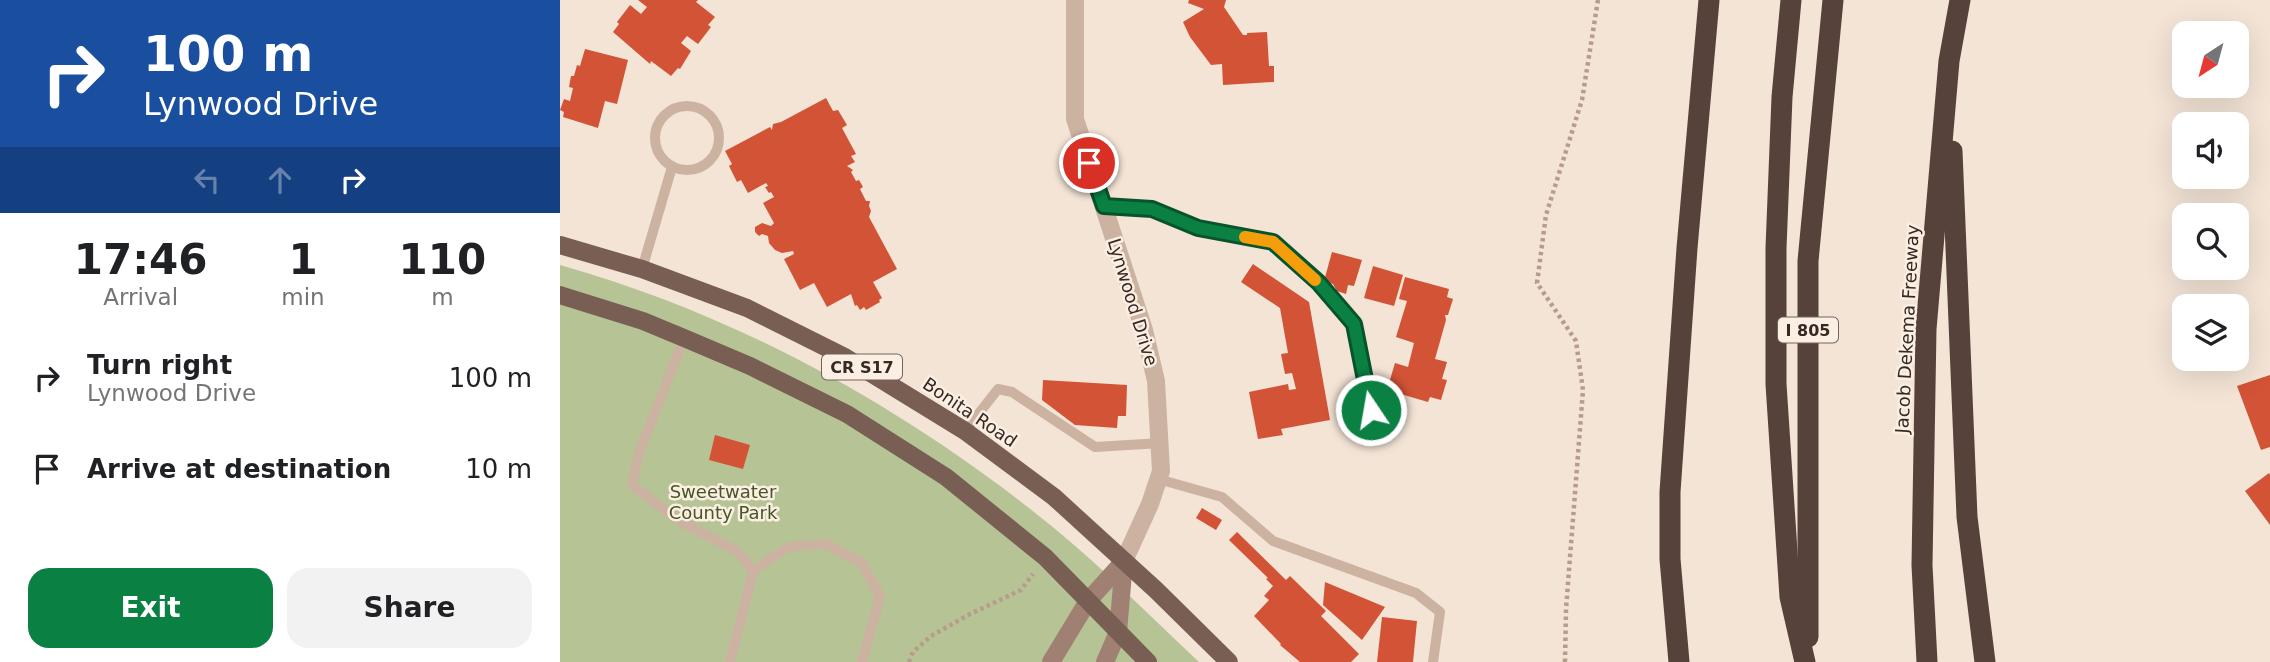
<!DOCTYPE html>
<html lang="en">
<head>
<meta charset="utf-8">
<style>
	:root { --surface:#fff; --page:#f2f2f2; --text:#202124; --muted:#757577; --accent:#0b8043 }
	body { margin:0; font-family:"DejaVu Sans",sans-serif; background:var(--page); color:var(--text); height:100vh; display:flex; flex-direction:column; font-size:26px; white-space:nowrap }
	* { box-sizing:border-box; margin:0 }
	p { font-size:23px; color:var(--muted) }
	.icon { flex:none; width:38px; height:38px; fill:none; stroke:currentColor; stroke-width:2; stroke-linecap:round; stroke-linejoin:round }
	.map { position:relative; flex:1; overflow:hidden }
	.sheet { display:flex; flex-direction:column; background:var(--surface); width:560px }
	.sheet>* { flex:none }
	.top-card { background:#1a4fa0; color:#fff; overflow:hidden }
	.needle { width:46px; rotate:216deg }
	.fabs { position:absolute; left:1612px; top:21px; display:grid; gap:14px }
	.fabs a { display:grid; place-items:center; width:77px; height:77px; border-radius:14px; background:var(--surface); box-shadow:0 7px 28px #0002; font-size:35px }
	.pin { position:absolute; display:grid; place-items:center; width:60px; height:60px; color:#fff; margin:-30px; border:4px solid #fff; border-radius:50%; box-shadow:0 2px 7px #0007 }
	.me { position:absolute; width:77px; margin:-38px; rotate:348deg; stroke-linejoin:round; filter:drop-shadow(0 0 5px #0008) }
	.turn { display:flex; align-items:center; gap:24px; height:147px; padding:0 28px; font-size:32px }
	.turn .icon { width:91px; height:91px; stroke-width:2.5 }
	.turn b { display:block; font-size:49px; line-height:60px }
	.lanes { display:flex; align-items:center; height:66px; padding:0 28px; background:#0003; justify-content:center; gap:35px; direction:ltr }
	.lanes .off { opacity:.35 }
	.eta { display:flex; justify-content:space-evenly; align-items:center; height:119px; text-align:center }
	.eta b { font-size:42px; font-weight:700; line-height:49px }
	.primary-button { display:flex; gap:14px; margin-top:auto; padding:14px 28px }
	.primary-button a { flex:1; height:80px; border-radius:21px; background:var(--accent); color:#fff; font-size:28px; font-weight:700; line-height:80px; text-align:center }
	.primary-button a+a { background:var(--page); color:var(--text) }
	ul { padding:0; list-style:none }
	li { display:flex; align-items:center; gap:21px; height:91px; padding:0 28px }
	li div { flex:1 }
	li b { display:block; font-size:26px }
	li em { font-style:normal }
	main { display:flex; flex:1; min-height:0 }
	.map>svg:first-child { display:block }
	.green { fill:#b6c395 }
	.building { fill:#d25335 }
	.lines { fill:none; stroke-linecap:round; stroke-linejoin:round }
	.path { stroke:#b89c8b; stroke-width:4.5; stroke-dasharray:3.5 3.5; stroke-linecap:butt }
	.lane { stroke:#ccb2a1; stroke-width:10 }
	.street { stroke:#ccb2a1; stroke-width:18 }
	.secondary { stroke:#a08072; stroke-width:18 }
	.primary { stroke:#795e54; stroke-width:18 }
	.highway { stroke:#57423b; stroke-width:21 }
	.route-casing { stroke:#07532c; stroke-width:18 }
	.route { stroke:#0b8043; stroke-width:12 }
	.slow { stroke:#f59e0b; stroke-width:12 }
	.labels { text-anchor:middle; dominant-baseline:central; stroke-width:5; stroke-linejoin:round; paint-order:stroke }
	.shield { fill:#fbeee2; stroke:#70645d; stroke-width:2 }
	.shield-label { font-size:16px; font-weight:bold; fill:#352924 }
	.street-label { font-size:18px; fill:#352924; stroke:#fbeee2 }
	.park-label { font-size:18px; fill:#475626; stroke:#fbeee2 }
</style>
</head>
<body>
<main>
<section class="sheet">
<div class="top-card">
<div class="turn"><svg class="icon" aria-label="right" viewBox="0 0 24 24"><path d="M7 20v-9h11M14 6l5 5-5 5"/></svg><div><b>100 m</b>Lynwood Drive</div></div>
<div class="lanes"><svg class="icon off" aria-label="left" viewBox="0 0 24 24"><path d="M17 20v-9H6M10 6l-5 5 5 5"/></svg><svg class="icon off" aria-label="ahead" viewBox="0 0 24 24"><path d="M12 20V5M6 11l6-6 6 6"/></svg><svg class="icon" aria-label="right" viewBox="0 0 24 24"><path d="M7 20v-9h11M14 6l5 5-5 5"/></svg></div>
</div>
<div class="eta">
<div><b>17:46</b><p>Arrival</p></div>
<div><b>1</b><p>min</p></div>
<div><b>110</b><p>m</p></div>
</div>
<ul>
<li><svg class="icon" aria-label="right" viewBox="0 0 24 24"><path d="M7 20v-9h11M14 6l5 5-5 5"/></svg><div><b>Turn right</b><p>Lynwood Drive</p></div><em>100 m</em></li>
<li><svg class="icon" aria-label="arrive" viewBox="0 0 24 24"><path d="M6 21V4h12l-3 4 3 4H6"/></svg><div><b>Arrive at destination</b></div><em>10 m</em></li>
</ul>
<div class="primary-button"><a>Exit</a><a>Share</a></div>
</section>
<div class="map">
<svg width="1710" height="662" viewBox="0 0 1710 662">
	<rect width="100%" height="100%" fill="#f3e4d6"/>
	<path class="green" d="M0,265C181,316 349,410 494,528C545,570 591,617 639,662H0Z"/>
	<g class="building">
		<polygon points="78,0 138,0 136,2 155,17 148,25 151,27 138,44 127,36 121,43 131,51 120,69 118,68 111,76 91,61 90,64 53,32 59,24 57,22 70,5 81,14 87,7"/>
		<polygon points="629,0 666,0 664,7 683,35 687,35 687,33 707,32 709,66 714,66 714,82 663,85 662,64 651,65 630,37 623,22 644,9 628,3"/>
		<polygon points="25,49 68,60 57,104 45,101 38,128 3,117 4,112 0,110 4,99 10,101 13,88 9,87 11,76 14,76 17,65 20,66"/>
		<polygon points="266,98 273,111 278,110 287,125 282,128 296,154 291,156 295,162 287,166 293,170 291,172 296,181 299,180 303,187 300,189 306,201 310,201 309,206 311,211 309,217 337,269 313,282 322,298 319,300 320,302 306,310 304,307 300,310 297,305 295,306 291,294 267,307 254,283 240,290 224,259 234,254 233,251 222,253 215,250 209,243 208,236 202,234 199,236 195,232 195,227 202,223 211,226 214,223 203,203 214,197 211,192 209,193 205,187 208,186 206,183 188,193 181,180 177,182 169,166 172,164 165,151 210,127 212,130 213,124 221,122"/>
		<polygon points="772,252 802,260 794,286 788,285 786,294 777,291 773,284 764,281"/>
		<polygon points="693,264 749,302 770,420 721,429 723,435 698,439 689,392 728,384 729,390 736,389 732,373 725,374 721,354 728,353 720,308 681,282"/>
		<polygon points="813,266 843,275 834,306 804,298"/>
		<polygon points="845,277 889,289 887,297 893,299 888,315 885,315 886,320 875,359 887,362 882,379 887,380 881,400 870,397 868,402 827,390 835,363 848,367 854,343 836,337 847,301 839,299"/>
		<polygon points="1710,375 1710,447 1701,450 1677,386"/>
		<polygon points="483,380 567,385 566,416 558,416 557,428 515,425 482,400"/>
		<polygon points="155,435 190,445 183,469 149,460"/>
		<polygon points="1709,473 1710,475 1710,525 1685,491"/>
		<polygon points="642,508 662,520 656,530 636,518"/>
		<polygon points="677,532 726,580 730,576 766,611 761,616 799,654 791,662 740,662 720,645 721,644 694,616 709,600 704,596 713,586 706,579 708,578 669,540"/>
		<polygon points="765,582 825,607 802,640 763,605"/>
		<polygon points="822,617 857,621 853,662 817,662"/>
	</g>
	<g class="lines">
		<g class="path">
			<polyline points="349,662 353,652 371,636 410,614 461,590 473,574"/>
			<polyline points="1005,662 1006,609 1023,390 1016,341 977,283 986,215 1022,100 1038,0"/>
		</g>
		<g class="lane">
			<circle cx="127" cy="138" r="32"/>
			<polyline points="544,206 592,209 638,228 713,242 758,282 794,324 811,410"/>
			<polyline points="82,269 112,167"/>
			<polyline points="124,338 79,453 72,485 120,521 178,552 193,571"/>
			<polyline points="405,431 438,389 452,392 535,447 601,443"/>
			<polyline points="598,479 662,497 713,541 856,593 880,612 873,662"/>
			<polyline points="170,662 193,571 228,547 266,544 302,563 320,596 302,662"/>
		</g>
		<polyline class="street" points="515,0 515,119 584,330 596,381 601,471 590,504 564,561"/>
		<g class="secondary">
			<polyline points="491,662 528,601 564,561"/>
			<polyline points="545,662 558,632 564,561"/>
		</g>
		<g class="primary">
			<polyline points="0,245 82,269 187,308 283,356 405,431 494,497 596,590 669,662"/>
			<polyline points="0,295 83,321 124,338 190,366 287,414 386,477 485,557 588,662"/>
		</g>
		<g class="highway">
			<polyline points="1231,0 1222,97 1216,248 1216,384 1230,597 1245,662"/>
			<polyline points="1392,151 1407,517 1425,662"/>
			<polyline points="1248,637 1248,261 1273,0"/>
			<polyline points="1119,662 1110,559 1110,492 1127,248 1149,0"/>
			<polyline points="1367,662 1362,565 1366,329 1389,61 1400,0"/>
		</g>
	</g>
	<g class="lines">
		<defs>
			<polyline id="route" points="529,163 544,206 592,209 638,228 713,242 758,282 794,324 811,410"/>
		</defs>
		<use href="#route" class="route-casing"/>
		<use href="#route" class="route"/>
		<polyline class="slow" points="685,237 713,242 755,280"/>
	</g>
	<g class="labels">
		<g class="shield">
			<rect x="1218" y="317.5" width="60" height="25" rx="5"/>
			<rect x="262" y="354.5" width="80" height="25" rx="5"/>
		</g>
		<g class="shield-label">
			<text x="1248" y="330">I 805</text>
			<text x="302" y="367">CR S17</text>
		</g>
		<g class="street-label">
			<text transform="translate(573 302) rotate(73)">Lynwood Drive</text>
			<text transform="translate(1347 329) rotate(-87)">Jacob Dekema Freeway</text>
			<text transform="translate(410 412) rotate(34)">Bonita Road</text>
		</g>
		<g class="park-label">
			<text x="163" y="491">Sweetwater<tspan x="163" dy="21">County Park</tspan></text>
		</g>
	</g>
</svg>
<div class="fabs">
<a><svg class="needle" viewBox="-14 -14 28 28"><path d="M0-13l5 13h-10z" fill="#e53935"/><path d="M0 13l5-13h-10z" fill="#757577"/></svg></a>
<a><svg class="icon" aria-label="sound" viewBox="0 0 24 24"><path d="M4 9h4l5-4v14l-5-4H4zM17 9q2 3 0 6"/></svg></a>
<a><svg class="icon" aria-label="search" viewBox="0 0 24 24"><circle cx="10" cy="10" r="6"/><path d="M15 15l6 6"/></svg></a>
<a><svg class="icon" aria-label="layers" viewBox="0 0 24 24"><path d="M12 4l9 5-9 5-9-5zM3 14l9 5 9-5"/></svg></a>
</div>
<div class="pin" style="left:529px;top:163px;background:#d93025"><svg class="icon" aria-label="arrive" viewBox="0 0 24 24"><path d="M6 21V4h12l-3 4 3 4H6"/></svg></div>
<svg class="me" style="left:811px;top:410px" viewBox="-20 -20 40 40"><circle r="17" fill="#0b8043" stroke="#fff" stroke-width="3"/><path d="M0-11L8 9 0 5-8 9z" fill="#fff"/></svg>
</div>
</main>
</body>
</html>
